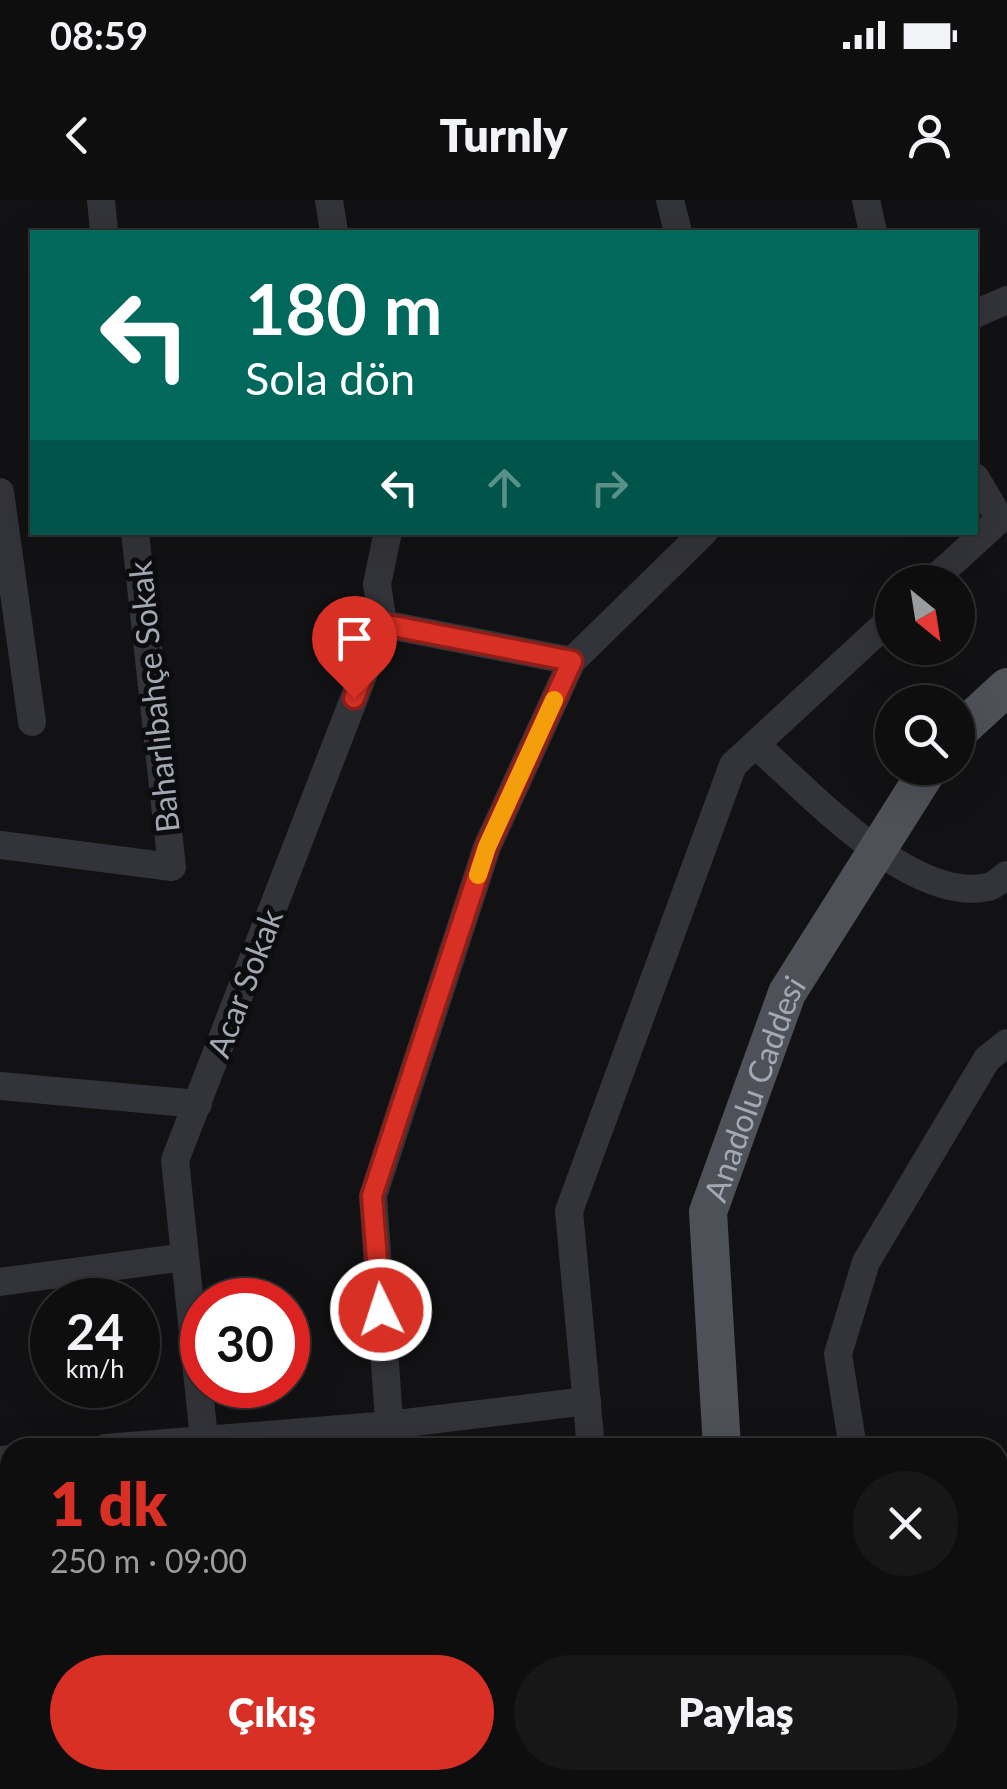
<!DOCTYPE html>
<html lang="tr">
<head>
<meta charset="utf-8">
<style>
	:root { --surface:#0e0e0f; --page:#171718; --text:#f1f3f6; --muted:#9b9c9e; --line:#2e2e2f; --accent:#d93025 }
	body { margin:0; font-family:Lato,sans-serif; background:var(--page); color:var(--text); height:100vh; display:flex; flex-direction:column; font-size:38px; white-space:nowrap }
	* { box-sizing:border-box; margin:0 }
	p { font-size:32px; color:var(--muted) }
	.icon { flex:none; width:55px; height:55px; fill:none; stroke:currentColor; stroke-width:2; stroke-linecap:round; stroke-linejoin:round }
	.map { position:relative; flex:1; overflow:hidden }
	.sheet { position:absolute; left:0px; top:1238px; width:1008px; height:352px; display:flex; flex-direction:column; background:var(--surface); border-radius:30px 30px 0 0; box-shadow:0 10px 40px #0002,0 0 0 2px var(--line) }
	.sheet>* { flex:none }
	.hud { position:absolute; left:30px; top:30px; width:948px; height:305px; border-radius:0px; box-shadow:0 10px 40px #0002,0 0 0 2px var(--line); background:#00695c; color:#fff; overflow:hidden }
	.needle { width:65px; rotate:150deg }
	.controls { position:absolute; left:875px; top:365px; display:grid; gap:20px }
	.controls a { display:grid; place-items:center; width:100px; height:100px; border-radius:50%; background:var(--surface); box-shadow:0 10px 40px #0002,0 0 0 2px var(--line); font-size:50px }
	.speed { position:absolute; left:30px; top:1078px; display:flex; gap:20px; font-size:50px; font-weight:700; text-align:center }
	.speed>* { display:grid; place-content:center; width:130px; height:130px; border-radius:50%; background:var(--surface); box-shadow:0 10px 40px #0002,0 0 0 2px var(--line); line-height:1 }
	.speed small { font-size:25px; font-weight:400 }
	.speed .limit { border:15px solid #d22; background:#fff; color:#111 }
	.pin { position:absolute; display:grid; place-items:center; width:85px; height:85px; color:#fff; margin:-102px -42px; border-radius:50% 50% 50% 0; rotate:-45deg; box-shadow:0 0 10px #0007 }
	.pin .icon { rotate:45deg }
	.me { position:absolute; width:110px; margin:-55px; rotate:356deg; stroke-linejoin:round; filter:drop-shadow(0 0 8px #0008) }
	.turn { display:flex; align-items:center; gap:35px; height:210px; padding:0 50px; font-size:45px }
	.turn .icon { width:130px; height:130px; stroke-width:2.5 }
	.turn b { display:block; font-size:70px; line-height:85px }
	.lanes { display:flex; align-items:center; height:95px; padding:0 50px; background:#0003; justify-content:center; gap:50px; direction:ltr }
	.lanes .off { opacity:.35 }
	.round { display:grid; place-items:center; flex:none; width:105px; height:105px; border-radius:52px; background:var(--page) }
	.overview { display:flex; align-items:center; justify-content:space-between; height:170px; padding:0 50px }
	h1 { font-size:60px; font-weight:800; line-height:75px; color:var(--accent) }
	.cta { display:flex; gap:20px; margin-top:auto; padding:20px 50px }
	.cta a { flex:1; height:115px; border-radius:60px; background:var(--accent); color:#fff; font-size:40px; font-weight:800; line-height:115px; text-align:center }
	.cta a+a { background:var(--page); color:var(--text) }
	.status { display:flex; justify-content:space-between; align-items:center; height:70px; padding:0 50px; background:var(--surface); direction:ltr }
	.status svg { height:28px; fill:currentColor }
	header { display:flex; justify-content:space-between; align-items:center; height:130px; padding:0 50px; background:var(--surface); font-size:45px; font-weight:800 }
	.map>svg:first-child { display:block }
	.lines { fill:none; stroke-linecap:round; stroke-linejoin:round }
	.minor { stroke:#333439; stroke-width:28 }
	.major { stroke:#4f5158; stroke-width:38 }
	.route-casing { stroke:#8d1f18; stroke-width:25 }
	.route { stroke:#d93025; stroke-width:18 }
	.slow { stroke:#f59e0b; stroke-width:18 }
	.labels { text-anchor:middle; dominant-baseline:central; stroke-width:10; stroke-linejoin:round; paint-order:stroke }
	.street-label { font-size:32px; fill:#a3a8b5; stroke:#0d0d0f }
</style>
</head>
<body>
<div class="status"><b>08:59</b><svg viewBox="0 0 49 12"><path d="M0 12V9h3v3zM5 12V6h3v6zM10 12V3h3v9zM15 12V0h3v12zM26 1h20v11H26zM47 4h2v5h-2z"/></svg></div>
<header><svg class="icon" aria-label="back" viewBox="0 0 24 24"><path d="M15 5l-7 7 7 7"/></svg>Turnly<svg class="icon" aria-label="person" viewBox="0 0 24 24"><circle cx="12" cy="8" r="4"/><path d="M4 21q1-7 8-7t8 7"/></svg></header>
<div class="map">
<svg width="1007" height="1589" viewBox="0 0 1007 1589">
	<rect width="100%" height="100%" fill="#121214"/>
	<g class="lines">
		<g class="minor">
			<polyline points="101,0 104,32"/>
			<polyline points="329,0 334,32"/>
			<polyline points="670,0 678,32"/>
			<polyline points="866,0 873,32"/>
			<polyline points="975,114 1007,100"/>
			<polyline points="0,292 32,522"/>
			<polyline points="931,382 1000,319 975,277"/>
			<polyline points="383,424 572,461"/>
			<path d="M756,545C809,592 912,704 988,687C994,686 1001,679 1007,675"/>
			<polyline points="0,645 172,667 135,332"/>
			<polyline points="0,886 198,904"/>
			<polyline points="0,1082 185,1057"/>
			<polyline points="105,1248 389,1225 587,1201"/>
			<polyline points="205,1248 175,960 383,424 377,384 388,332"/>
			<polyline points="391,1248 373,996 487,647 572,461 704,332"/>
			<polyline points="591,1248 569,1011 733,565 892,418"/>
			<polyline points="853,1248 838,1154 866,1062 987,859 1007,843"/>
			<polyline points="0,1260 10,1259"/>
			<polyline points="998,1448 1007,1453"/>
			<polyline points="240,1580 240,1589"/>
		</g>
		<g class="major">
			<polyline points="958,532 1007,487"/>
			<path id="s1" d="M722,1248L708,1012L787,793L929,568"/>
			<polyline points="0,1463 10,1488"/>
			<polyline points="47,1580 51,1589"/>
			<polyline points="743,1580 743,1589"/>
			<polyline points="273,1589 326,1580 648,1589"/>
		</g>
	</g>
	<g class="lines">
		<defs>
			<polyline id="route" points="354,498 383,424 572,461 487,647 372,996 381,1110"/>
		</defs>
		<use href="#route" class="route-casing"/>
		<use href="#route" class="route"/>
		<polyline class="slow" points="478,675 487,647 554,500"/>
	</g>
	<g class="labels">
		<g class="street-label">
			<text transform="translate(153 497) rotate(-96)">Baharlıbahçe Sokak</text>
			<text transform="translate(244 783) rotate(-69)">Acar Sokak</text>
			<text stroke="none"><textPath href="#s1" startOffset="368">Anadolu Caddesi</textPath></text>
		</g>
	</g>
</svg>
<div class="controls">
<a><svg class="needle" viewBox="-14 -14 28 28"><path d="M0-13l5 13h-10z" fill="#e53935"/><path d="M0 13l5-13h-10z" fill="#9b9c9e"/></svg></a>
<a><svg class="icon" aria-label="search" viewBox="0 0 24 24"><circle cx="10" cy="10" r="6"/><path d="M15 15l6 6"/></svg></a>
</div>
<div class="speed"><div>24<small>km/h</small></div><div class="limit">30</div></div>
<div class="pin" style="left:354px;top:498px;background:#d93025"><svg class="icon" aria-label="arrive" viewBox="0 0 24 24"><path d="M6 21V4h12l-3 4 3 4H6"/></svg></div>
<svg class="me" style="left:381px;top:1110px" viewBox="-20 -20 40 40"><circle r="17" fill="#d93025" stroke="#fff" stroke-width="3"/><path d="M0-11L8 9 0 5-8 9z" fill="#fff"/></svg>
<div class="hud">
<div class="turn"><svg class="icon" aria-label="left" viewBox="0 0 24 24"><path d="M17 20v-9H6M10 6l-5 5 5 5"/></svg><div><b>180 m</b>Sola dön</div></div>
<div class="lanes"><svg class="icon" aria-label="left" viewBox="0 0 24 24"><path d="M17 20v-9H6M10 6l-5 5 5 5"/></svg><svg class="icon off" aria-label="ahead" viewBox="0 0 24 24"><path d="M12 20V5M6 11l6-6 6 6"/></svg><svg class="icon off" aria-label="right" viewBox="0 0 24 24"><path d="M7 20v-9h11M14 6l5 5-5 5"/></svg></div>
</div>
<section class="sheet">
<div class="overview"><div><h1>1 dk</h1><p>250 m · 09:00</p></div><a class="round"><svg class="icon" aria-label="close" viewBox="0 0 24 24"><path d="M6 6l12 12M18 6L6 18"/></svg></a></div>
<div class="cta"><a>Çıkış</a><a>Paylaş</a></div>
</section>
</div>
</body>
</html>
